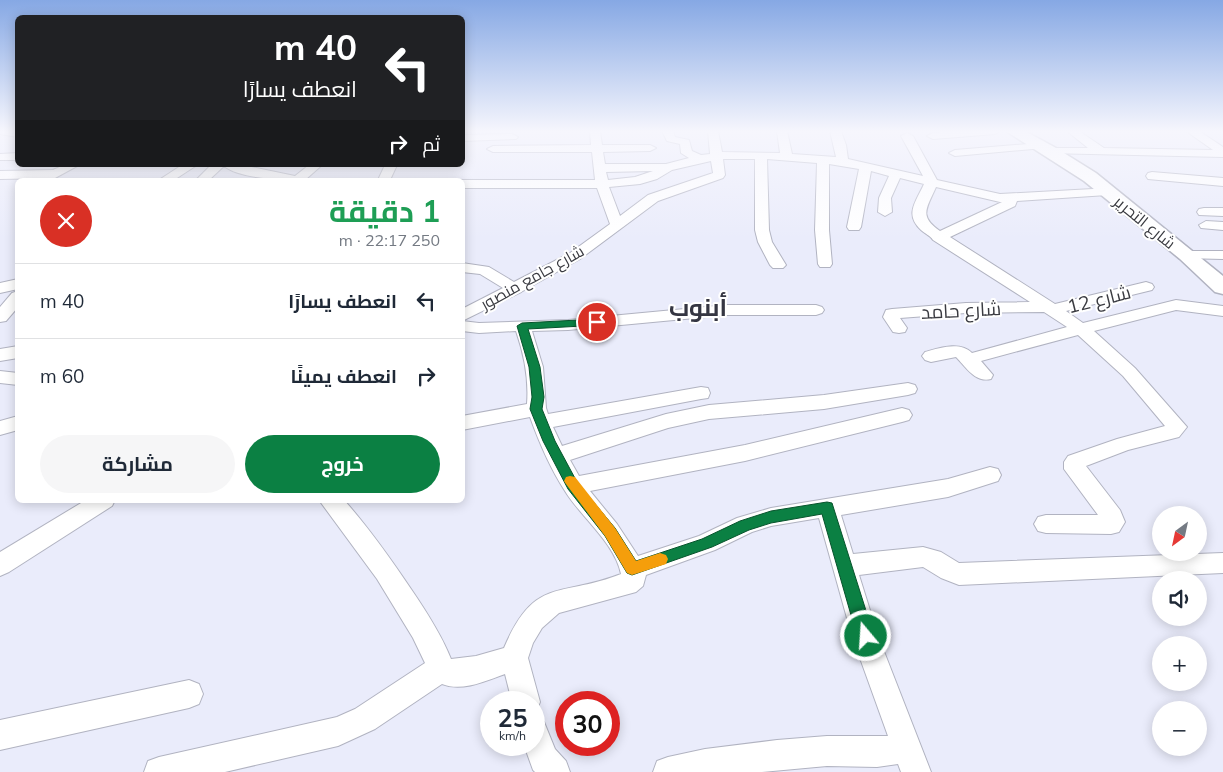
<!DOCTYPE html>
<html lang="ar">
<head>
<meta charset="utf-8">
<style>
	:root { --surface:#fff; --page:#f6f6f7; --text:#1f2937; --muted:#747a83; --line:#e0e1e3; --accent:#0b8043 }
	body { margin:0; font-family:Mulish,Cairo,sans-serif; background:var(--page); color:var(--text); direction:rtl; height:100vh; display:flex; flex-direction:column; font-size:19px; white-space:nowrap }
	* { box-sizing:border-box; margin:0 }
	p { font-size:16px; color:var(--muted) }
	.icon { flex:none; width:28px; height:28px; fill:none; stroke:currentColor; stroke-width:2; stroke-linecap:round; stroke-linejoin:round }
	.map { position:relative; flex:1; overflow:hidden; direction:ltr }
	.drawer { position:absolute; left:15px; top:178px; width:450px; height:325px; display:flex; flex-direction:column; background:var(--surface); border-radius:8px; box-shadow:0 2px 12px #0003; direction:rtl }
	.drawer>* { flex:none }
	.hud { position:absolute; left:15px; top:15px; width:450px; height:152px; border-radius:8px; box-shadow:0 2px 12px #0003; direction:rtl; background:#202124; color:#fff; overflow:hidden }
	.needle { width:32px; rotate:213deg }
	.controls { position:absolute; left:1152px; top:506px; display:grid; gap:10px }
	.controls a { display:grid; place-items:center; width:55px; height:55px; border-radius:50%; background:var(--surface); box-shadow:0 2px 12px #0003; font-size:25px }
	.speed { position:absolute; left:480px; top:691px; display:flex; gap:10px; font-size:25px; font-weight:700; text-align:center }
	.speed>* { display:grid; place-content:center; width:65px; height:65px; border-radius:50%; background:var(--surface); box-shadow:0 2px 12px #0003; line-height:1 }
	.speed small { font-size:12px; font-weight:400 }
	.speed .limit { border:8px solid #d22; background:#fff; color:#111 }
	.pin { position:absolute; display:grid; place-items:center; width:42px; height:42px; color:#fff; margin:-21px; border:2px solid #fff; border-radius:50%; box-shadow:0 1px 5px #0007 }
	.me { position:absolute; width:55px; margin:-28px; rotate:342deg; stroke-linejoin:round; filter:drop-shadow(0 0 4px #0008) }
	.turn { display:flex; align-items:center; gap:18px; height:105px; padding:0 25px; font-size:22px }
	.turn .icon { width:65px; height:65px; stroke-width:2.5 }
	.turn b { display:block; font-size:35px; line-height:42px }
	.then { display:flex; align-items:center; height:48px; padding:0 25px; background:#0003; gap:10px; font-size:19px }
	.round { display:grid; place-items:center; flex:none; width:52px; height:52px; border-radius:26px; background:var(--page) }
	.head { display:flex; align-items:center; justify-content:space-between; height:85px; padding:0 25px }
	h1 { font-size:30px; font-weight:700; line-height:38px; color:#1e9e55 }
	.cta { display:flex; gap:10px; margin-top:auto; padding:10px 25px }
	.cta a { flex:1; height:58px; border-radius:30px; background:var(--accent); color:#fff; font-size:20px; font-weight:700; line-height:58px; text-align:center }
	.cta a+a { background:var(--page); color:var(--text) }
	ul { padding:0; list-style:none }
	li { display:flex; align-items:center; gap:15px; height:75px; padding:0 25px; border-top:1px solid var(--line) }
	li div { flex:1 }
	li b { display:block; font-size:19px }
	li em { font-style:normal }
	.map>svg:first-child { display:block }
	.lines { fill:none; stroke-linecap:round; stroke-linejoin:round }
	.street-casing { stroke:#b1b3c1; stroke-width:2 }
	.secondary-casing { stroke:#b1b3c1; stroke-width:3 }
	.street { fill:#fff; fill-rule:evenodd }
	.secondary { fill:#fff; fill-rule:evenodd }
	.route { fill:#0b8043; stroke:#07532c }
	.slow { fill:#f59e0b }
	.labels { text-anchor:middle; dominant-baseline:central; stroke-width:4; stroke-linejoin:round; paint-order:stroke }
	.far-street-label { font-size:16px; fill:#3a3b41; stroke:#fff }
	.street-label { font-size:19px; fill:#3a3b41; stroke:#fff }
	.district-label { font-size:24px; font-weight:bold; fill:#353642; stroke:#fff }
</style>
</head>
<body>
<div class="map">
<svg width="1223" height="772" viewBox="0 0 1223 772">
	<rect width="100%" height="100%" fill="#eaecfb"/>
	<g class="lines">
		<defs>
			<g id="street">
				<polygon points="0,131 18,131 18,137 0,134"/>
				<path d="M590,131H600L602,145H650L656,148L650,151L603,152L605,164H666L689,158L681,153L680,144L667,141L662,131H673L675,137L689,140L692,151L701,155L710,154L708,131H718L722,152L780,153L777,131H787L792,154L836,157L830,131H841L846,145L848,159L923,176L901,136L907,133L913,136L937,180L1000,194L1111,188L1113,191L1107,195L1017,201L1015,206L950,237L1055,304L1146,282L1152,284L1154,287L1152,290L1066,311L1083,323L1176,300L1223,306V316L1176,310L1094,331L1135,368L1187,427L1179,437L1128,450L1086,466L1120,510L1125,522L1119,532L1111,534L1046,533L1038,531L1034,524L1038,517L1046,515H1098L1064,469V462L1068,456L1117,439L1165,426L1123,376L1078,335L981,361L993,375L991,379C975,383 966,367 956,357L931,362L925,360L922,356L925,352C940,348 960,341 972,353L1067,327L1044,312L966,313L900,318L907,328L905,332L899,333L893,332L883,317L886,310L892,309L966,303L1030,302L933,240C930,235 925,234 921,230C904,214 916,202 924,184L900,178L891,198L892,212L885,216L878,212L879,198L889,176L871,171L861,227L859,230H849L847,227L859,169L829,164V230L832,264L830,267H820L818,264L815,230L817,163L767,159L769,230L772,242L786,265L783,268H773L770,265L758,242L755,230V159H723L725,175L723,178L658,201L580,259L521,292L462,321V309L503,288L480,274L462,272V263L489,267L514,282L570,253L610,224L597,188H462V180H595L592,152H493L487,149L493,146L591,145ZM711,161L713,173L648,195L620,216L609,187L640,184L657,179L672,170ZM653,171L635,177L608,180L606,172ZM936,187L1000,202H1002L940,231C918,216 927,208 936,187Z"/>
				<polygon points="951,131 1000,131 995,134 933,139 927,136 933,133"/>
				<polygon points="1067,131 1079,131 1104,148 1213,150 1186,131 1199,131 1223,147 1223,157 1046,153 1044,151 1046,149 1050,148 1088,148"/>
				<polygon points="512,134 518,137 516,139 462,141 462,135"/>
				<polygon points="1040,143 1044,144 1046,146 1044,148 955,156 949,153 955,150"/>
				<polygon points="18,153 18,160 0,160 0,154"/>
				<polygon points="64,165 79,165 55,178 0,179 0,171 53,170"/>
				<polygon points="182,165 197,165 174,180 159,180"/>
				<path d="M211,165H242L295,176L309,165H322L305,180C284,180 240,179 224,166L209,180H196Z"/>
				<polygon points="385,165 397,165 390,180 378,180"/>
				<polygon points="1152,172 1223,178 1223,186 1148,179 1146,176 1148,173"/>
				<polygon points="1204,208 1223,208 1223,216 1199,215 1197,212 1199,209"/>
				<polygon points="1206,221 1223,222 1223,230 1201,228 1199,225"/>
				<polygon points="1187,251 1223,251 1223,259 1182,258 1180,255 1182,252"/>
				<polygon points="18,279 18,289 0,293 0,283"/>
				<polygon points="18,291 18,307 6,321 0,322 0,307 12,293"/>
				<path d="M727,305H816L822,307L824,310L822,313L816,315H727L568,330L532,331L543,367L546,408L548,414L701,387L708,388L710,393L708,398L701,399L553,427L562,446L666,414L709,405L824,395L908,383L915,385L917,389L915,393L908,395L824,409L709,419L668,428L570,460L579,476L745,445L902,408L909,410L912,415L909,420L902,422L745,461L590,491L617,524L638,556L699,536L737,518L771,508L948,479L990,467L998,469L1001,475L998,481L948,497L841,515L853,554L923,547L941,552L959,563L1223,553V573L959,585L941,578L923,567L859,575L878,636L931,772H901L898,764L877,767L827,766L762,772H653L657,761L668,757L705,749L777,740L827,736H888L852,636L819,518L771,526L752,532L715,550L646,575L643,586L636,592L559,613L542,628L533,643L528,658L540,702L536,712L534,713V702H512L505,674C486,681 462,692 442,684L375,729L338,746L225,772H144L148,761L159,757L337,717L355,709L425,663L413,638L377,579L319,500H344C369,528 390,558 411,589C426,611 441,634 451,659L476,656L504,648C535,575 561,598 621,574C615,543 580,516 565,491C550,468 539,442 530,417L462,430V416L527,404C529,379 524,354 516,331L479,333L462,331V321L479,323L568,320Z"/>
				<polygon points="18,346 18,358 0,361 0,349"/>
				<polygon points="0,371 18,373 18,385 0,383"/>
				<polygon points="18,416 18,430 0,435 0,421"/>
				<polygon points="86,500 115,500 112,506 9,572 0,576 0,552"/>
				<polygon points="189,680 199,684 203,694 199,704 189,708 0,750 0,720"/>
				<polygon points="534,717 544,722 555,749 566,761 570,772 535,772 533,770 524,745 534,745"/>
			</g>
			<polygon id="secondary" points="1006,131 1025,131 1056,148 1096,173 1223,276 1223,294 1215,292 1180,259 1084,181"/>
		</defs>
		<use href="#street" class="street-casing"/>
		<use href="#secondary" class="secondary-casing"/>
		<use href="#street" class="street"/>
		<use href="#secondary" class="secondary"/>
	</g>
	<linearGradient id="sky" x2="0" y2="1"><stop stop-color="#86a8e4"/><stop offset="0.55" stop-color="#f6f6fd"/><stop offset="1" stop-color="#f6f6fd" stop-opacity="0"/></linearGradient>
	<rect width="1223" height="239" fill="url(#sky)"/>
	<polygon class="route" points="597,319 602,322 601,325 528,329 540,367 544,397 542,409 555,441 577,482 615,528 636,561 702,539 740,521 771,511 827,502 832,503 874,636 871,642 866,644 860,642 857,636 822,514 771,523 749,530 712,547 632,575 627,573 605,536 568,489 543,441 530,409 532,397 529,367 517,326 522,323"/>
	<polygon class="slow" points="570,476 575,477 615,528 636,561 660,553 666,555 668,559 666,564 632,575 627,573 605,536 566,484 564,481 566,477"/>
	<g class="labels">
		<g class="far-street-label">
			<text transform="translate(1145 222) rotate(39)">شارع التحرير</text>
			<text transform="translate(532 277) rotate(-29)">شارع جامع منصور</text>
		</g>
		<g class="street-label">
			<text transform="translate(1099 299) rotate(-14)">شارع 12</text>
			<text transform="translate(961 310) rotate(-3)">شارع حامد</text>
		</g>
		<g class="district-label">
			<text x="698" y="307">أبنوب</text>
		</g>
	</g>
</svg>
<div class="controls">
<a><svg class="needle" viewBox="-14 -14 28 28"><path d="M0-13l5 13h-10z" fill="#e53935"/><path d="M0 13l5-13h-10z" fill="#747a83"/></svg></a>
<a><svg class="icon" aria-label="sound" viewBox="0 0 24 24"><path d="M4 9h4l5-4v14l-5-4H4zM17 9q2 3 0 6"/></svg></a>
<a>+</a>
<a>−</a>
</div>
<div class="speed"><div>25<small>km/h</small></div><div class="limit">30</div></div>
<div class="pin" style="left:597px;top:322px;background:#d93025"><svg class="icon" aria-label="arrive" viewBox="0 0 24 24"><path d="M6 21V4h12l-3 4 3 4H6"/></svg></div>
<svg class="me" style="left:866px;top:636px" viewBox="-20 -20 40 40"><circle r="17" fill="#0b8043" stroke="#fff" stroke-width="3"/><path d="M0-11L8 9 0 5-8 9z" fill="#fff"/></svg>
<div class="hud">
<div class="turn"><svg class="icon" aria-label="left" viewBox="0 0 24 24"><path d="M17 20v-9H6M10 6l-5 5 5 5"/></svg><div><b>40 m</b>انعطف يسارًا</div></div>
<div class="then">ثم<svg class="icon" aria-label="right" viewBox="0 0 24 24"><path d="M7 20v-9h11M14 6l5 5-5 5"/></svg></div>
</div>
<section class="drawer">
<div class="head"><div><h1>1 دقيقة</h1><p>250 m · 22:17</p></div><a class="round" style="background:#d93025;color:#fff"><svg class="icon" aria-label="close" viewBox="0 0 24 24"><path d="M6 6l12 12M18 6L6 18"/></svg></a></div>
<ul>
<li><svg class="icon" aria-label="left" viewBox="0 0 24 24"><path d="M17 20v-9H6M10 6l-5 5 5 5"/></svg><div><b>انعطف يسارًا</b></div><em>40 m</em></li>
<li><svg class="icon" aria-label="right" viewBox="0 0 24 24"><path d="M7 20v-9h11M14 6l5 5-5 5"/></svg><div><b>انعطف يمينًا</b></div><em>60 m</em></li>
</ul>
<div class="cta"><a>خروج</a><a>مشاركة</a></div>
</section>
</div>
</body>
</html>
